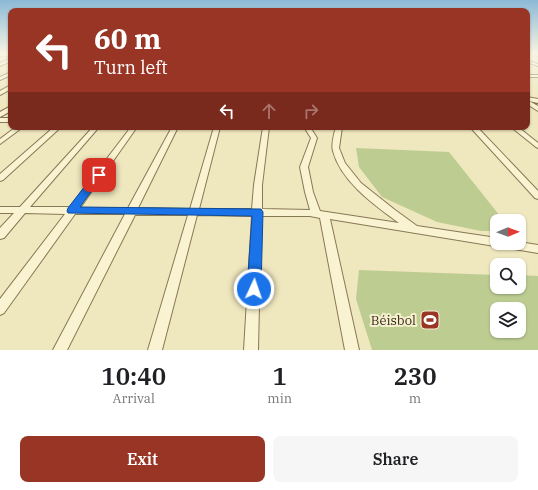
<!DOCTYPE html>
<html lang="en">
<head>
<meta charset="utf-8">
<style>
	:root { --surface:#fff; --page:#f6f6f6; --text:#202124; --muted:#757577; --accent:#983525 }
	body { margin:0; font-family:"IBM Plex Serif",serif; background:var(--page); color:var(--text); height:100vh; display:flex; flex-direction:column; font-size:15px; white-space:nowrap }
	* { box-sizing:border-box; margin:0 }
	p { font-size:13px; color:var(--muted) }
	.icon { flex:none; width:22px; height:22px; fill:none; stroke:currentColor; stroke-width:2; stroke-linecap:round; stroke-linejoin:round }
	.map { position:relative; height:350px; overflow:hidden }
	.panel { display:flex; flex-direction:column; background:var(--surface); flex:1 }
	.panel>* { flex:none }
	.guide { position:absolute; left:8px; top:8px; width:522px; height:122px; border-radius:8px; box-shadow:0 1px 3px #0004; background:#983525; color:#fff; overflow:hidden }
	.needle { width:26px; rotate:89deg }
	.buttons { position:absolute; left:490px; top:214px; display:grid; gap:8px }
	.buttons a { display:grid; place-items:center; width:36px; height:36px; border-radius:8px; background:var(--surface); box-shadow:0 1px 3px #0004; font-size:20px }
	.pin { position:absolute; display:grid; place-items:center; width:34px; height:34px; color:#fff; margin:-17px; border-radius:8px; box-shadow:0 2px 6px #0006 }
	.me { position:absolute; width:44px; margin:-22px; rotate:3deg; stroke-linejoin:round; filter:drop-shadow(0 0 3px #0008) }
	.turn { display:flex; align-items:center; gap:14px; height:84px; padding:0 20px; font-size:18px }
	.turn .icon { width:52px; height:52px; stroke-width:2.5 }
	.turn b { display:block; font-size:28px; line-height:34px }
	.lanes { display:flex; align-items:center; height:38px; padding:0 20px; background:#0003; justify-content:center; gap:20px; direction:ltr }
	.lanes .off { opacity:.35 }
	.eta { display:flex; justify-content:space-evenly; align-items:center; height:68px; text-align:center }
	.eta b { font-size:24px; font-weight:600; line-height:28px }
	.button { display:flex; gap:8px; margin-top:auto; padding:8px 20px }
	.button a { flex:1; height:46px; border-radius:8px; background:var(--accent); color:#fff; font-size:16px; font-weight:600; line-height:46px; text-align:center }
	.button a+a { background:var(--page); color:var(--text) }
	.map>svg:first-child { display:block }
	.green { fill:#bdcd92; fill-rule:evenodd }
	.lines { fill:none; stroke-linecap:round; stroke-linejoin:round }
	.street-casing { stroke:#877856; stroke-width:2 }
	.street { fill:#faf3d1; fill-rule:evenodd }
	.route { fill:#1a73e8; stroke:#114b97 }
	.labels { text-anchor:middle; dominant-baseline:central; stroke-width:4; stroke-linejoin:round; paint-order:stroke }
	.near-poi-label { font-size:13px; fill:#362c1b; stroke:#f6f0ce; text-anchor:end }
</style>
</head>
<body>
<div class="map">
<svg width="538" height="350" viewBox="0 0 538 350">
	<rect width="100%" height="100%" fill="#efe7be"/>
	<g class="green">
		<polygon points="356,148 449,152 504,221 497,221 497,231 481,231 437,222 382,197 359,167"/>
		<path d="M359,270L497,275V287H519V275L538,276V350H372L356,299ZM497,309H519V331H497Z"/>
	</g>
	<g class="lines">
		<defs>
			<g id="street">
				<rect x="0" y="54" width="11" height="2"/>
				<polygon points="534,54 538,54 538,56"/>
				<polygon points="11,58 11,61 0,66 0,63"/>
				<polygon points="527,60 538,64 538,66 527,62"/>
				<polygon points="11,72 11,75 0,80 0,77"/>
				<rect x="527" y="75" width="11" height="2"/>
				<polygon points="11,85 11,89 0,95 0,91"/>
				<polygon points="527,97 538,99 538,103 529,101 538,106 538,111 527,104"/>
				<polygon points="11,106 11,111 0,117 0,112"/>
				<rect x="0" y="118" width="11" height="4"/>
				<polygon points="16,127 23,127 0,144 0,139"/>
				<polygon points="54,127 61,127 3,180 0,181 0,174"/>
				<path d="M93,127H99L30,207H70L131,127H137L80,208H128L172,127H178L138,208L190,209L214,127H220L199,209H252L254,185L263,127H269L262,185V209L310,210L305,192L300,167L311,138L304,127H310L317,138L308,167L313,192L320,211L399,223C376,206 341,182 333,151C331,144 334,134 336,127H342L339,148L345,163L361,183L395,210L417,226L497,238V243H519V242L538,245V253L330,219L359,350H345L320,218L310,216H261L258,350H244L252,216L197,215L162,350H148L188,215H135L67,350H53L125,214H75L4,313L0,315V299L65,214L25,213L4,238L0,239V228L14,213H0V207H20Z"/>
				<polygon points="470,127 477,127 538,191 538,199 535,198"/>
				<polygon points="511,127 518,127 538,143 538,148 536,147"/>
			</g>
		</defs>
		<use href="#street" class="street-casing"/>
		<use href="#street" class="street"/>
	</g>
	<linearGradient id="sky" x2="0" y2="1"><stop stop-color="#8cb9d6"/><stop offset="0.52" stop-color="#f8f4e2"/><stop offset="1" stop-color="#f8f4e2" stop-opacity="0"/></linearGradient>
	<rect width="538" height="103" fill="url(#sky)"/>
	<polygon class="route" points="99,172 103,175 80,207 261,209 263,212 261,289 259,293 254,295 249,293 247,289 252,216 68,213 67,211 68,208 95,173"/>
	<defs>
		<symbol id="stadium-square" viewBox="-11 -11 22 22"><rect x="-9" y="-9" width="18" height="18" rx="4" fill="#983525" stroke="#f6f0ce"/><path d="M0-5a6.5 5 0 1 0 0 10a6.5 5 0 1 0 0-10ZM-3.5-1.8h7v3.6h-7Z" fill="#fff"/></symbol>
	</defs>
	<g fill-rule="evenodd">
		<use href="#stadium-square" x="419" y="309" width="22" height="22"/>
	</g>
	<g class="labels">
		<g class="near-poi-label">
			<text x="416" y="320">Béisbol</text>
		</g>
	</g>
</svg>
<div class="buttons">
<a><svg class="needle" viewBox="-14 -14 28 28"><path d="M0-13l5 13h-10z" fill="#e53935"/><path d="M0 13l5-13h-10z" fill="#757577"/></svg></a>
<a><svg class="icon" aria-label="search" viewBox="0 0 24 24"><circle cx="10" cy="10" r="6"/><path d="M15 15l6 6"/></svg></a>
<a><svg class="icon" aria-label="layers" viewBox="0 0 24 24"><path d="M12 4l9 5-9 5-9-5zM3 14l9 5 9-5"/></svg></a>
</div>
<div class="pin" style="left:99px;top:175px;background:#d93025"><svg class="icon" aria-label="arrive" viewBox="0 0 24 24"><path d="M6 21V4h12l-3 4 3 4H6"/></svg></div>
<svg class="me" style="left:254px;top:289px" viewBox="-20 -20 40 40"><circle r="17" fill="#1a73e8" stroke="#fff" stroke-width="3"/><path d="M0-11L8 9 0 5-8 9z" fill="#fff"/></svg>
<div class="guide">
<div class="turn"><svg class="icon" aria-label="left" viewBox="0 0 24 24"><path d="M17 20v-9H6M10 6l-5 5 5 5"/></svg><div><b>60 m</b>Turn left</div></div>
<div class="lanes"><svg class="icon" aria-label="left" viewBox="0 0 24 24"><path d="M17 20v-9H6M10 6l-5 5 5 5"/></svg><svg class="icon off" aria-label="ahead" viewBox="0 0 24 24"><path d="M12 20V5M6 11l6-6 6 6"/></svg><svg class="icon off" aria-label="right" viewBox="0 0 24 24"><path d="M7 20v-9h11M14 6l5 5-5 5"/></svg></div>
</div>
</div>
<section class="panel">
<div class="eta">
<div><b>10:40</b><p>Arrival</p></div>
<div><b>1</b><p>min</p></div>
<div><b>230</b><p>m</p></div>
</div>
<div class="button"><a>Exit</a><a>Share</a></div>
</section>
</body>
</html>
